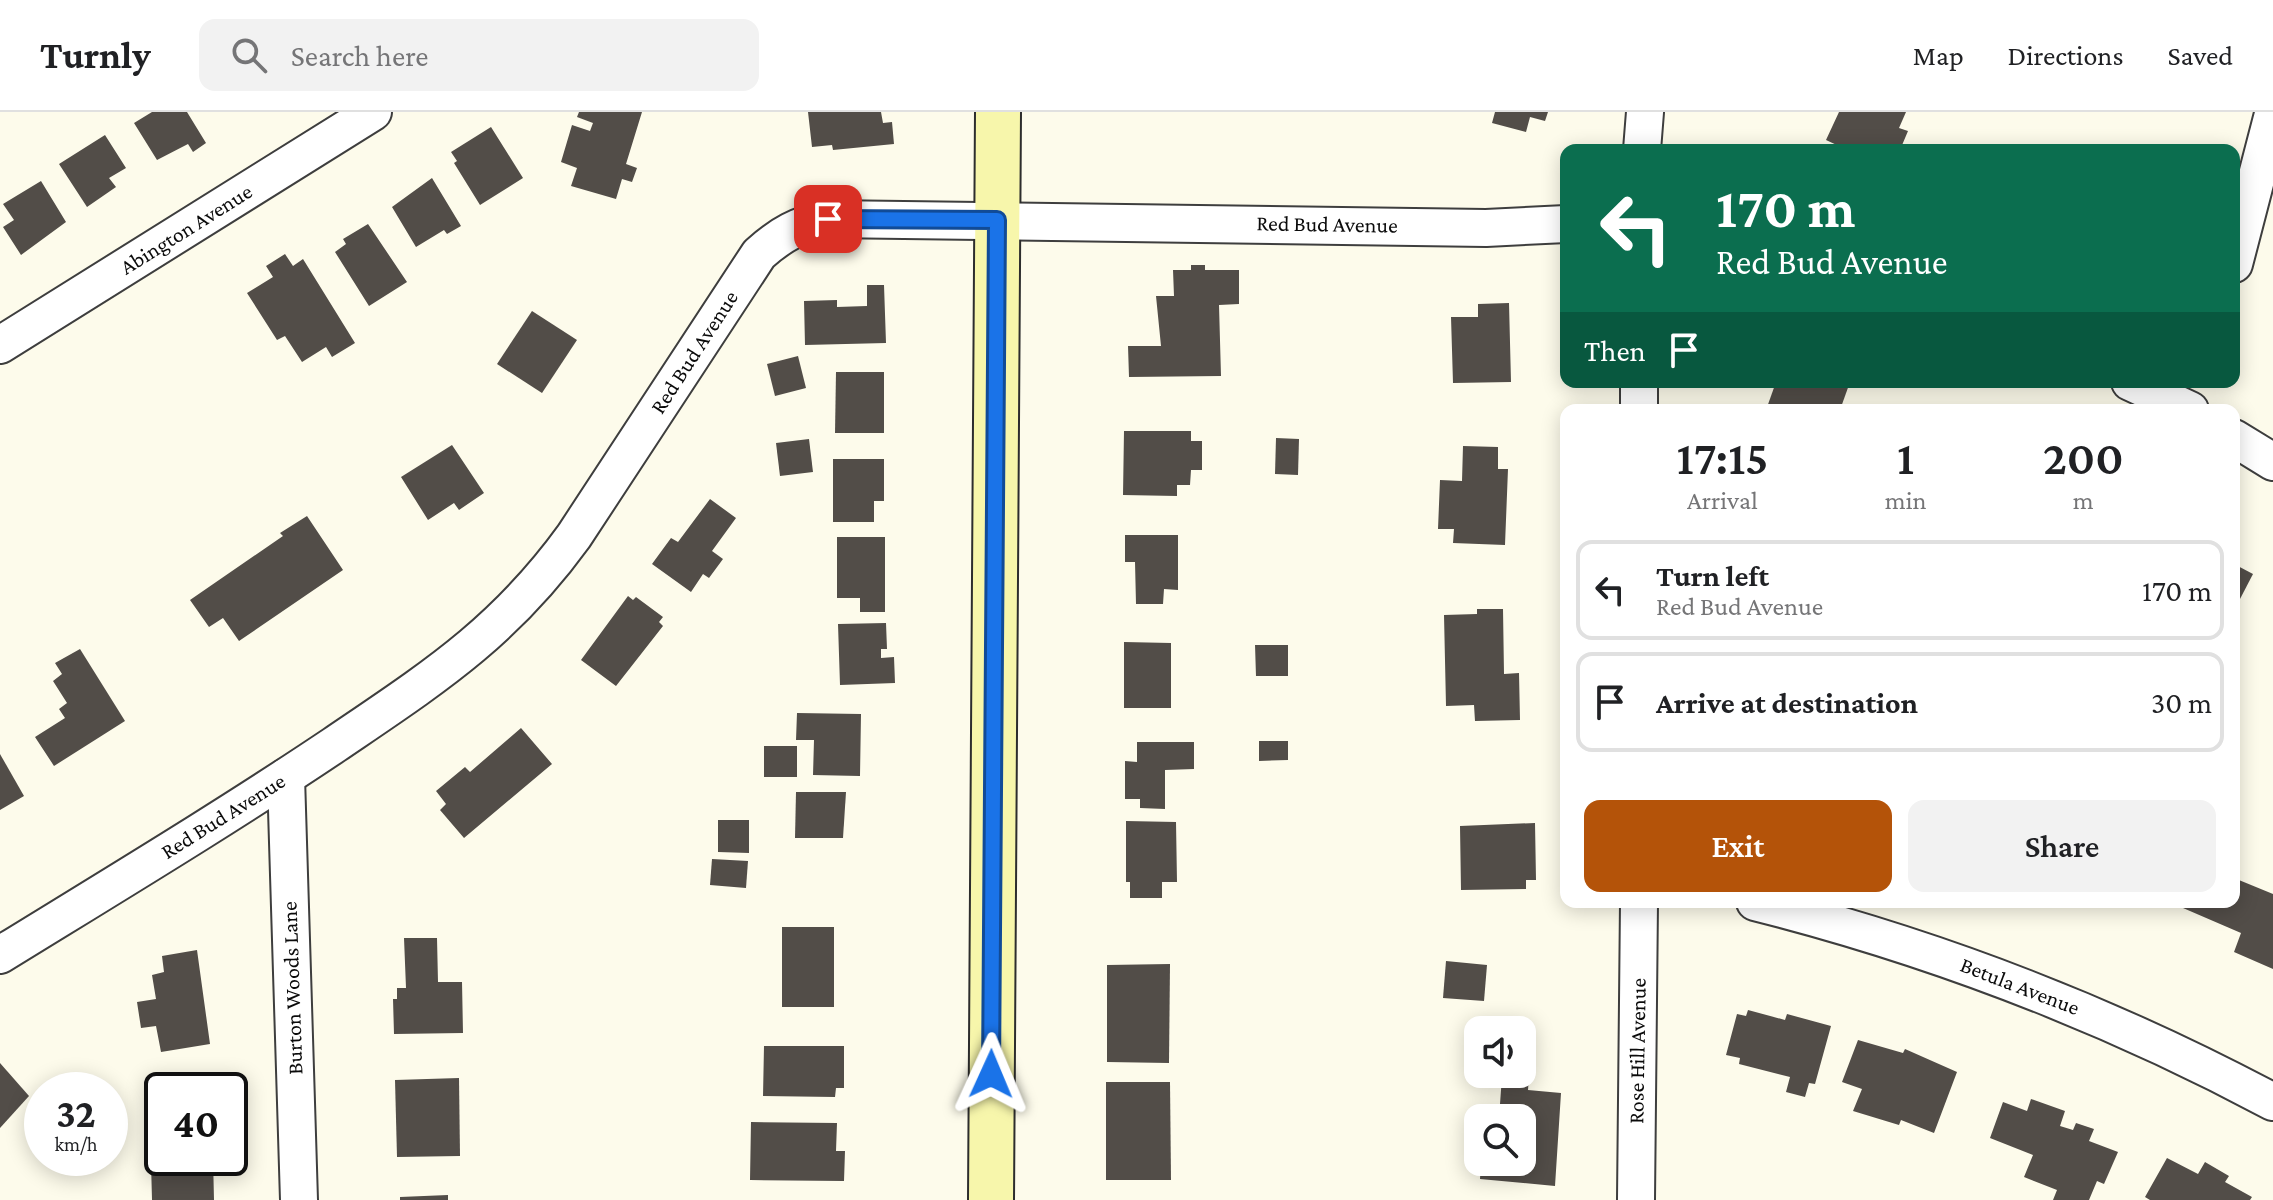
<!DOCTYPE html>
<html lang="en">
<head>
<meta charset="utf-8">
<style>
	:root { --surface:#fff; --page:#f2f2f2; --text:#202124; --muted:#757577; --line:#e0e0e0; --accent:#b45309 }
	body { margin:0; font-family:"Crimson Pro",serif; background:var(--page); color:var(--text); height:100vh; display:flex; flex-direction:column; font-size:30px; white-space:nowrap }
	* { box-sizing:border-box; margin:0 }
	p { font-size:26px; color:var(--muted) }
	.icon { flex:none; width:44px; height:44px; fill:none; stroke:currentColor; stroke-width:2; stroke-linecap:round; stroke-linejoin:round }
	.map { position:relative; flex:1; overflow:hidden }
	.sheet { position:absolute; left:1560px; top:292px; width:680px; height:504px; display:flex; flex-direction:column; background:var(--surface); border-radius:16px; box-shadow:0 4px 20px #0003 }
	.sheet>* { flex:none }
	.guide { position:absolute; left:1560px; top:32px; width:680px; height:244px; border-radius:16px; box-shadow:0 4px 20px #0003; background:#0b6e4f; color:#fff; overflow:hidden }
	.tools { position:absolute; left:1464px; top:904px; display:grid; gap:16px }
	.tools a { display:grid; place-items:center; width:72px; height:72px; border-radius:16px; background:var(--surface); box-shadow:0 4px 20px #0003; font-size:40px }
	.speed { position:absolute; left:24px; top:960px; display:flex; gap:16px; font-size:40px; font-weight:700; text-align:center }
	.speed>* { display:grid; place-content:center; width:104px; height:104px; border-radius:50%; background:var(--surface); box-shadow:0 4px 20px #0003; line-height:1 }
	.speed small { font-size:20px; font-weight:400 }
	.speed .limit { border:4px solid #111; border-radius:12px; background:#fff; color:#111 }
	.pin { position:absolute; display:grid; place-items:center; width:68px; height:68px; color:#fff; margin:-34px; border-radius:16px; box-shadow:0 4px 12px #0006 }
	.me { position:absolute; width:88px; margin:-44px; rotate:1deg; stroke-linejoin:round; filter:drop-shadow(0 0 6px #0008) }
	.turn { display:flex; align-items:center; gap:28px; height:168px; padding:0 24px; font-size:36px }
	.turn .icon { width:104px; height:104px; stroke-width:2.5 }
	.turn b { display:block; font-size:56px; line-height:68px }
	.then { display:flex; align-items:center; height:76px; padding:0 24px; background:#0003; gap:16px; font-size:30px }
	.eta { display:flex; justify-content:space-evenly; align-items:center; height:136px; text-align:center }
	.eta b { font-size:48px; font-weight:600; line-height:56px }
	.cta { display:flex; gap:16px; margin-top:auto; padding:16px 24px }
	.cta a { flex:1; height:92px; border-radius:16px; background:var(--accent); color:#fff; font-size:32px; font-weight:600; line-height:92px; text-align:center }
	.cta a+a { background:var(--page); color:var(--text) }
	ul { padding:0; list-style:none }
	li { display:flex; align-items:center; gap:24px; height:100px; margin:0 16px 12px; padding:0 8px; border:4px solid var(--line); border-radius:16px }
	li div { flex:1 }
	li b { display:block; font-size:30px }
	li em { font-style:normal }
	header { display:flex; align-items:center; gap:48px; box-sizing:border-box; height:112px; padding:0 40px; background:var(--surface); border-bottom:2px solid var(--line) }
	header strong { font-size:38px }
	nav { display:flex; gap:44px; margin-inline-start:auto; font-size:28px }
	.search { width:560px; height:72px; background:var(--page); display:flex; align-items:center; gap:20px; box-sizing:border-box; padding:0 28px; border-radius:16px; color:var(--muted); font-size:30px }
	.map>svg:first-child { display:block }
	.building { fill:#524d48 }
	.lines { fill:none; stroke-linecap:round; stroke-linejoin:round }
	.street-casing { stroke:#3e3e3e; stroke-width:40 }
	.secondary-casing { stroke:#2d2d2d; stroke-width:48 }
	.street { stroke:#fff; stroke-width:36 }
	.secondary { stroke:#f7f6ab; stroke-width:44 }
	.route-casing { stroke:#114b97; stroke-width:20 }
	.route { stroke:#1a73e8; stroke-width:14 }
	.labels { text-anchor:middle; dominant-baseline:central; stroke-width:8; stroke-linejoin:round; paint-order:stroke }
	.street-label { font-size:22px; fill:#0b0b0b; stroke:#fff }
</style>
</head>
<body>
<header>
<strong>Turnly</strong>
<div class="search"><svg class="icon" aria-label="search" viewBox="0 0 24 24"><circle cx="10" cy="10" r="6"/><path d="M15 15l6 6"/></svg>Search here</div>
<nav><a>Map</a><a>Directions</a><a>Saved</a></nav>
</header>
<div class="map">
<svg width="2273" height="1088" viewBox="0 0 2273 1088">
	<rect width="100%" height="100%" fill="#fdfbeb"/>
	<g class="building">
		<polygon points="152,0 187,0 206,31 193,40 188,32 157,48 134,11"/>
		<polygon points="579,0 642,0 626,52 637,56 632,70 622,67 616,87 571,74 577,56 561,50 572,13 590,19 593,11 577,5"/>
		<polygon points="808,0 881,0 883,11 892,10 894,32 833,38 832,33 812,35"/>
		<polygon points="1495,0 1548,0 1545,9 1530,5 1526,20 1492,11"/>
		<polygon points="1839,0 1906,0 1899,16 1908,19 1900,38 1840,38 1841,35 1826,28"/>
		<polygon points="491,15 523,66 480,93 454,51 457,49 451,40"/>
		<polygon points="105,23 126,56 109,66 116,75 87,95 59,52"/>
		<polygon points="432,66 461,114 447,122 444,118 416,135 392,95"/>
		<polygon points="41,69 66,110 21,143 3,115 14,108 3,92"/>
		<polygon points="368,112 407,170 369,194 335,140 346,132 343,127"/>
		<polygon points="285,142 293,154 303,147 355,231 332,245 326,235 302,250 285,224 277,228 247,181 273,165 266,154"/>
		<polygon points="1191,153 1205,153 1205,158 1239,158 1239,192 1219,193 1221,264 1129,265 1128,234 1161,234 1156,184 1174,184 1173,158 1191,158"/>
		<polygon points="867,173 884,173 886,231 805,233 804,189 837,188 837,195 867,194"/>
		<polygon points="1509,191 1511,270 1453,271 1451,205 1478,205 1478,192"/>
		<polygon points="532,199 577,228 542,281 497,252"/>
		<polygon points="798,244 806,276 775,284 767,252"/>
		<polygon points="836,260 884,260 884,321 835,321"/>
		<polygon points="1776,270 1850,270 1840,298 1766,298"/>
		<polygon points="1124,319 1191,319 1191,329 1202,329 1202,358 1191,358 1190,373 1177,373 1177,384 1123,383"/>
		<polygon points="1276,326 1299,327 1298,363 1275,362"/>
		<polygon points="809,327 813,360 780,364 776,331"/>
		<polygon points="452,333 484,381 459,398 454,391 428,408 401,365"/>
		<polygon points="1463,334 1498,335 1498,357 1508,357 1505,433 1453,431 1454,417 1438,417 1440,368 1462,369"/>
		<polygon points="833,347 884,347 884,389 874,389 874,410 833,410"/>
		<polygon points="710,387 736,406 712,439 723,447 709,466 703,462 691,480 652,452 671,426 678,430"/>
		<polygon points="307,404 343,458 239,529 223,506 209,515 190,488 283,424 280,421"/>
		<polygon points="1125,423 1178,423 1178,478 1164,477 1163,492 1136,492 1135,450 1125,450"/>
		<polygon points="837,425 885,425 885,500 860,500 860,486 837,486"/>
		<polygon points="2234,452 2253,462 2240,487 2234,483"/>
		<polygon points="628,484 633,488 636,485 663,505 659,510 663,514 616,574 581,548"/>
		<polygon points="1477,497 1503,497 1504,562 1519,561 1520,608 1475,609 1474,593 1446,594 1444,503 1477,502"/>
		<polygon points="886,511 887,537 881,537 881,546 894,545 895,571 840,573 838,512"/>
		<polygon points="1124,530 1171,531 1171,596 1124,596"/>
		<polygon points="1255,533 1288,533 1288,564 1256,564"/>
		<polygon points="80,537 125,609 54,654 35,625 65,606 59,597 67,591 53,569 62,562 55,551"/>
		<polygon points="797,601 861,602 860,664 813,663 814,628 796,628"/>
		<polygon points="521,616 552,652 464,726 440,698 446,692 436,679 465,655 470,660"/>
		<polygon points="1259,629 1288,629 1288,648 1259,649"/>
		<polygon points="1137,630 1194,630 1194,657 1165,658 1165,697 1140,696 1140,687 1125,687 1125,649 1137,650"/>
		<rect x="764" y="634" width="33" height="31"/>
		<polygon points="0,642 24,684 0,698"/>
		<polygon points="796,680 846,680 843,726 795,726"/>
		<polygon points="718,708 749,708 749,741 718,740"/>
		<polygon points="1126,709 1176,710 1177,770 1162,770 1162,786 1130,786 1130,770 1126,770"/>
		<polygon points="1535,711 1536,768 1526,768 1526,777 1461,778 1460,714"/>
		<polygon points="712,747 748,749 746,776 710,773"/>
		<polygon points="2234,766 2273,782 2273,857 2234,840 2241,821 2183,796 2186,790 2234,790"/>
		<rect x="782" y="815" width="52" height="80"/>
		<polygon points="404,826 437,826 438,870 462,870 463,921 394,922 393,887 397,887 397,876 406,876"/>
		<polygon points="197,838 210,932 161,940 156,914 141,916 137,890 156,887 152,863 164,860 162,844"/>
		<polygon points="1446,849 1487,853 1484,889 1443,886"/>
		<polygon points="1170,852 1169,951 1107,950 1107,853"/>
		<polygon points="1748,898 1785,908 1787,902 1831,914 1815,972 1809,971 1805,985 1786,980 1790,965 1739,952 1740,946 1726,943 1737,902 1746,904"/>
		<polygon points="1858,928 1903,941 1905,937 1957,960 1934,1021 1901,1008 1899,1013 1853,999 1862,977 1842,970"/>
		<polygon points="764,934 844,934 844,976 836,976 835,985 763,984"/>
		<polygon points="0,951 29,984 0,1016"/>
		<polygon points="1502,964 1529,965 1528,978 1561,981 1555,1074 1480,1067 1481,1050 1522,1050 1522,1006 1499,1006"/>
		<polygon points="459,966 460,1044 397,1045 395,968"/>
		<polygon points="1106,970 1170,970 1171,1068 1106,1068"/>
		<polygon points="2031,987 2065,999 2060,1014 2073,1018 2076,1011 2094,1017 2089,1029 2118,1040 2104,1072 2097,1069 2089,1088 2053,1088 2057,1078 2024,1065 2033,1043 1990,1026 2003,990 2027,999"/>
		<polygon points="751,1010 837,1011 836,1039 845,1039 844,1069 750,1068"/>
		<polygon points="144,1021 162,1021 162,1046 213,1046 214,1088 152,1088 151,1050 145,1050"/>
		<polygon points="2167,1046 2198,1062 2205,1050 2229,1064 2225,1070 2252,1085 2250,1088 2150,1088 2145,1085"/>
		<polygon points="448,1083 448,1088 400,1088 400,1085"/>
	</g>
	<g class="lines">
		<defs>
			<g id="street">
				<polyline points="1642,38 1645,0"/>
				<polyline points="2234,152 2273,2"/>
				<polyline points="0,233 373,0"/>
				<polyline points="1639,270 1639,298"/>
				<polyline points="2130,270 2190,298"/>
				<polyline points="2234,326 2273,350"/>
				<polyline points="286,665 299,1088"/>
				<path d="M1755,790C1937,836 2108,902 2273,990"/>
				<path d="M0,843C112,774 225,706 334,633C431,567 503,522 574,424L759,142C780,123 799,112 828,107L1486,116L1566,112"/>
				<polyline points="1636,1088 1639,790"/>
			</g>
			<polyline id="secondary" points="991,1088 998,0"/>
		</defs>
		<use href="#street" class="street-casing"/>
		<use href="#secondary" class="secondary-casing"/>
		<use href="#street" class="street"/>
		<use href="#secondary" class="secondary"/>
	</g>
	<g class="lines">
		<defs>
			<polyline id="route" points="828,107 997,108 991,962"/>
		</defs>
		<use href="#route" class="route-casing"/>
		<use href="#route" class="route"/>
	</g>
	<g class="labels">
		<g class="street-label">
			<text transform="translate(1327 112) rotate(1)">Red Bud Avenue</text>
			<text transform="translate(186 117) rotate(-32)">Abington Avenue</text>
			<text transform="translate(694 240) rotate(-57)">Red Bud Avenue</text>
			<text transform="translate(223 704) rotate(-32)">Red Bud Avenue</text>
			<text transform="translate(2020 874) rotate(21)">Betula Avenue</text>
			<text transform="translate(292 876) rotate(-92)">Burton Woods Lane</text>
			<text transform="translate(1637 939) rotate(-89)">Rose Hill Avenue</text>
		</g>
	</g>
</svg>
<div class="tools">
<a><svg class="icon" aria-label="sound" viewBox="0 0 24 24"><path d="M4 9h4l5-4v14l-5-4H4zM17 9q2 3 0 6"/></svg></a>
<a><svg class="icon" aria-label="search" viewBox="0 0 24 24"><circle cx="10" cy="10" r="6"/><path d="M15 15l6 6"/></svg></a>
</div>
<div class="speed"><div>32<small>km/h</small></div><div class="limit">40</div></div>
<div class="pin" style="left:828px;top:107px;background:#d93025"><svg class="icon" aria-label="arrive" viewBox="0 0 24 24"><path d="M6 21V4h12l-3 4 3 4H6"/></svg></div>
<svg class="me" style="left:991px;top:962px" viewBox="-20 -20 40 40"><path d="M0-17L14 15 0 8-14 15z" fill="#1a73e8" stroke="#fff" stroke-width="4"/></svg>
<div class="guide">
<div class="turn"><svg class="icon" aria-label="left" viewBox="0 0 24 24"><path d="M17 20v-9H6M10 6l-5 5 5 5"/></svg><div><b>170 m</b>Red Bud Avenue</div></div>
<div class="then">Then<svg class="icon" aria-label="arrive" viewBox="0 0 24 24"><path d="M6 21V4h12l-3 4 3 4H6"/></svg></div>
</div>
<section class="sheet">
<div class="eta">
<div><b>17:15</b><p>Arrival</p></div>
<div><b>1</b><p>min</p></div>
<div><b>200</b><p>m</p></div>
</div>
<ul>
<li><svg class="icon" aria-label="left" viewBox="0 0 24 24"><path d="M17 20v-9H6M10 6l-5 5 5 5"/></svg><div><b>Turn left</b><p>Red Bud Avenue</p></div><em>170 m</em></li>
<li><svg class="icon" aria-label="arrive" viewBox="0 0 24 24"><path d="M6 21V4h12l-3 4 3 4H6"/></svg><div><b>Arrive at destination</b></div><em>30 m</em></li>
</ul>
<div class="cta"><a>Exit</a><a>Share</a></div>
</section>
</div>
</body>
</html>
